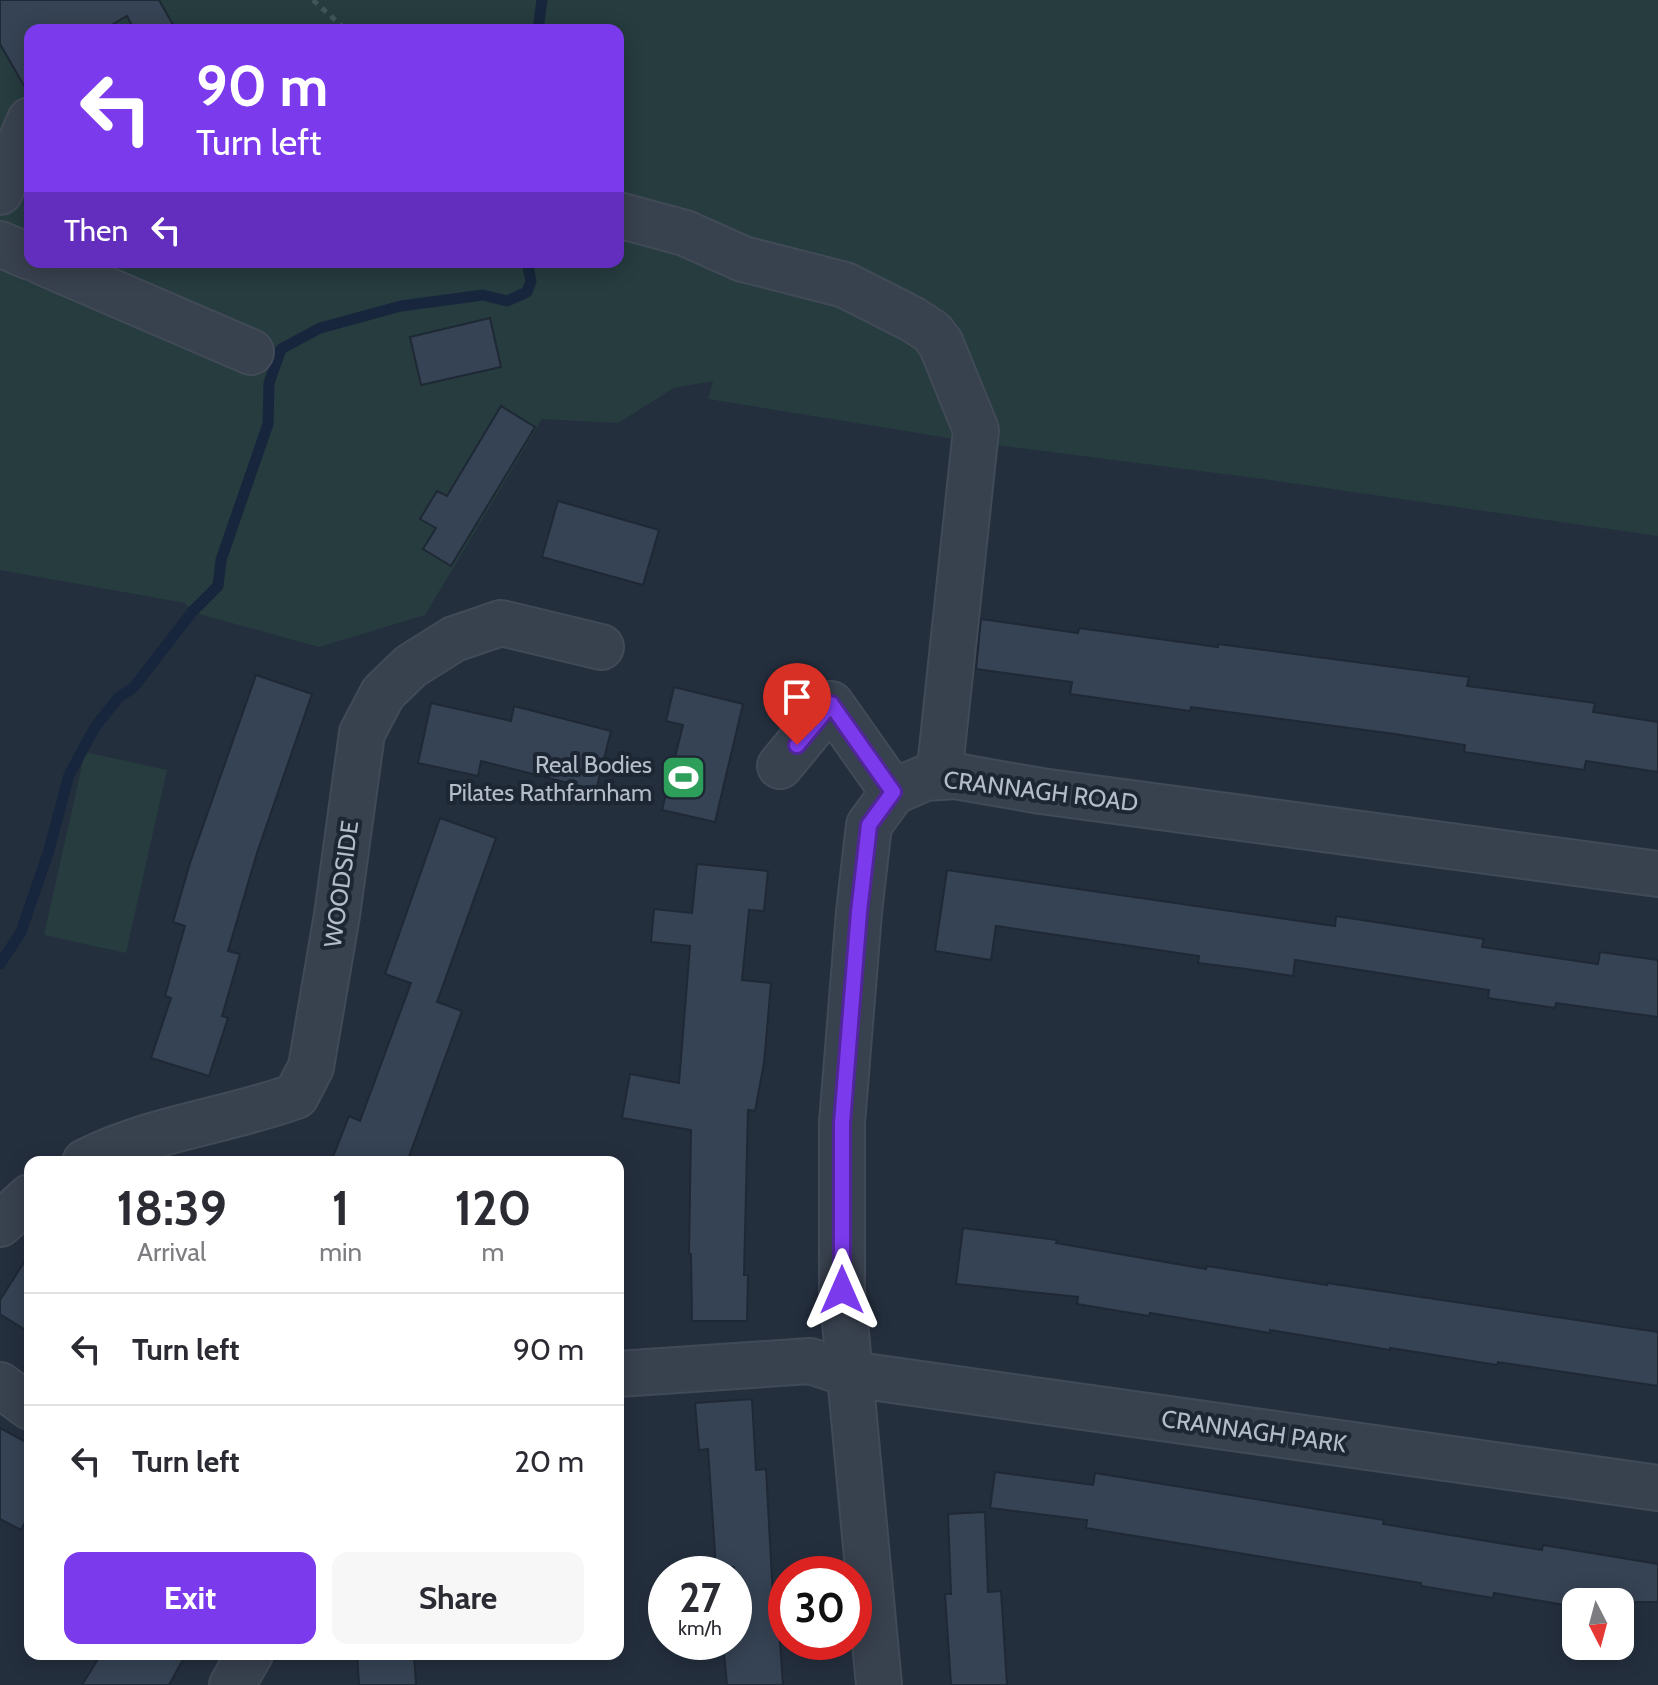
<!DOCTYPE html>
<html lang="en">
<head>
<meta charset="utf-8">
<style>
	:root { --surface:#fff; --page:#f7f7f7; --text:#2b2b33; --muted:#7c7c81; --line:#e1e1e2; --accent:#7c3aed }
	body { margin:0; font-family:Cabin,sans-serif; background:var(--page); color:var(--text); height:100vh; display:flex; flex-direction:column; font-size:30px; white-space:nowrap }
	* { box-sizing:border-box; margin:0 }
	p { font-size:26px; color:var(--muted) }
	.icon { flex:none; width:44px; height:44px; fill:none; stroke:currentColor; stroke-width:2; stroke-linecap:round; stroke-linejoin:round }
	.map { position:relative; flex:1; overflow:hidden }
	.panel { position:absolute; left:24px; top:1156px; width:600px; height:504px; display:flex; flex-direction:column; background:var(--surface); border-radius:16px; box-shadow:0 4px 20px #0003 }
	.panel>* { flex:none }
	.guide { position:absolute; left:24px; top:24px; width:600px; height:244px; border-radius:16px; box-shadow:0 4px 20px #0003; background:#7c3aed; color:#fff; overflow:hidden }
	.needle { width:52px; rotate:174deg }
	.buttons { position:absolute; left:1562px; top:1588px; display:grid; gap:16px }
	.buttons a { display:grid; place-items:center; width:72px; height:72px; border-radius:16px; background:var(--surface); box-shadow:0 4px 20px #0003; font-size:40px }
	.speed { position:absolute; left:648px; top:1556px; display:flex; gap:16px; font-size:40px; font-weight:700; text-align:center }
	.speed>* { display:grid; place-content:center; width:104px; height:104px; border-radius:50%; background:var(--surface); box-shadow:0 4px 20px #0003; line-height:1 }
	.speed small { font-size:20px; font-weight:400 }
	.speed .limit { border:12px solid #d22; background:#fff; color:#111 }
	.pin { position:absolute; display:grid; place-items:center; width:68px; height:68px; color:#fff; margin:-82px -34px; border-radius:50% 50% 50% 0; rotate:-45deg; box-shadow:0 0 8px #0007 }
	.pin .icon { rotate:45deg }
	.me { position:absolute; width:88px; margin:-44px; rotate:0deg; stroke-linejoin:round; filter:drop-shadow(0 0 6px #0008) }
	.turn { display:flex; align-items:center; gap:28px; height:168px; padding:0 40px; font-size:36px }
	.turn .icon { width:104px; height:104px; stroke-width:2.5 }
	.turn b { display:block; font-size:56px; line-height:68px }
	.then { display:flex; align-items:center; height:76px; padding:0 40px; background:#0003; gap:16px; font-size:30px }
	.eta { display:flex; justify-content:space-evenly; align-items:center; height:136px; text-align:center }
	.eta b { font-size:48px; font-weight:700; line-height:56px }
	.button { display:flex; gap:16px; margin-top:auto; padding:16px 40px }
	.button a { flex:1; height:92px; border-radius:16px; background:var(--accent); color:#fff; font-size:32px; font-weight:700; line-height:92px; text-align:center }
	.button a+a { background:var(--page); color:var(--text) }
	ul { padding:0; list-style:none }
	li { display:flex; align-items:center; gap:24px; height:112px; padding:0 40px; border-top:2px solid var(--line) }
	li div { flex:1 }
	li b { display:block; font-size:30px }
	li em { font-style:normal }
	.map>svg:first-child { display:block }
	.green { fill:#263c3f; fill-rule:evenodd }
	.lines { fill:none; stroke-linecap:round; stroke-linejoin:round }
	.stream { stroke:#17263c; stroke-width:11 }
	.building { fill:#364354; stroke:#1f2835; stroke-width:2 }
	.minor-casing { stroke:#414a57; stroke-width:48 }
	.path { stroke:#3f5557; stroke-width:5; stroke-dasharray:6 6; stroke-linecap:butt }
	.minor { stroke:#38414e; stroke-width:44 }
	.route-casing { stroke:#51269a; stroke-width:20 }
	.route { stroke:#7c3aed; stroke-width:14 }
	.labels { text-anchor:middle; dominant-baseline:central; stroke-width:8; stroke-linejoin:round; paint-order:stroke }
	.poi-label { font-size:24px; fill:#b4bcc9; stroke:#1d2633; text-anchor:end }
	.street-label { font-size:24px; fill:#b4bcc9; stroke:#1d2633 }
</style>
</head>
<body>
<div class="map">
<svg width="1658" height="1685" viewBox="0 0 1658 1685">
	<rect width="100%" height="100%" fill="#242f3e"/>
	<g class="green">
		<path d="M0,0H1658V536L1263,479L980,443L708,399L713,381L674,388L618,423L542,419L425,615L319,647L192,612L185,603L0,570ZM30,30H618V262H30Z"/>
		<polygon points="85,752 167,770 126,953 44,935"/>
	</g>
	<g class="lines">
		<g class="stream">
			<polyline points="538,30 542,0"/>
			<polyline points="0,964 21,932 49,850 69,775 95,727 119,697 134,687 192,612 218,586 221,560 268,424 269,383 281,349 320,328 401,306 483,295 507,301 527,292 531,281 527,262"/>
		</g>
	</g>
	<g class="building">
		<polygon points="0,0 159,0 176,30 134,30 127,16 103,30 30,30 30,96 0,44"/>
		<polygon points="490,318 501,367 421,385 410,337"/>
		<polygon points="501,406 535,427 451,566 423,549 436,528 420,519 437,491 447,496"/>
		<polygon points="558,501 659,530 643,585 542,557"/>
		<polygon points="981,619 1078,633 1079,628 1218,647 1218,644 1469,677 1467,686 1595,703 1593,712 1658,722 1658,772 1586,761 1584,770 1464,752 1465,745 1395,734 1191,707 1190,711 1070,694 1072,682 976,669"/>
		<polygon points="256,675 312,694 257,853 228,951 240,954 222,1016 228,1018 209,1076 151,1058 171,998 165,996 185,926 173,922 190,863"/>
		<polygon points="674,687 743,704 715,822 662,810 683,725 666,721"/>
		<polygon points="431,703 511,721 514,706 611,731 596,790 481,761 478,776 418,763"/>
		<polygon points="440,818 496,838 437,1002 462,1011 407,1162 331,1162 349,1116 360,1121 411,983 385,974"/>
		<polygon points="697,864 768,871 764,911 749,910 742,980 771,983 764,1063 755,1111 748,1110 744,1275 748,1275 747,1321 692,1321 691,1254 689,1254 691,1130 622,1118 630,1074 679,1083 690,946 651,942 654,909 692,913"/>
		<polygon points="947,870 1335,926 1336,916 1484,939 1482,947 1598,964 1600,952 1658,960 1658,1017 1556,1003 1555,1008 1488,998 1489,990 1295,960 1293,976 1246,969 1198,963 1199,956 996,926 991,960 935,951"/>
		<polygon points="963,1228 1057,1240 1056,1243 1206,1269 1207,1266 1327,1285 1327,1283 1658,1332 1658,1386 1498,1362 1497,1365 1390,1348 1390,1350 1270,1330 1270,1333 1150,1313 1149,1316 1077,1304 1078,1297 956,1284"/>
		<polygon points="30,1253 30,1333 0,1314 0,1300"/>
		<polygon points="752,1399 756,1470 766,1469 773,1597 777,1597 783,1685 727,1685 723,1642 734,1642 734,1567 716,1568 708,1449 699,1450 695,1403"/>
		<polygon points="0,1428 30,1444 30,1513 21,1530 0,1519"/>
		<polygon points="995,1472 1093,1485 1095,1473 1384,1520 1383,1524 1542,1550 1543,1545 1658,1564 1658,1602 1576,1602 1576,1607 1494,1593 1493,1598 1421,1586 1421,1583 1086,1528 1087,1520 990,1508"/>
		<polygon points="985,1512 988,1592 1001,1591 1007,1685 951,1685 945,1594 951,1594 948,1514"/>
		<polygon points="101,1654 186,1654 169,1685 82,1685"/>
		<polygon points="357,1654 414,1654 416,1685 359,1685"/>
	</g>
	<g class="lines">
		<defs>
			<g id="minor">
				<polyline points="0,192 30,120"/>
				<polyline points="618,215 685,233 743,259 845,285 912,319 932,332 941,344 976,430 939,777"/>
				<polyline points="0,244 30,257"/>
				<polyline points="42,262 251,352"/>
				<polyline points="780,766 831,704 893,792"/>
				<path d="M85,1162C152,1128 227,1121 296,1096L311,1067L337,915L362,733L383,693L411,666L454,639L501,623L601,647"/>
				<polyline points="0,1224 30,1197"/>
				<polyline points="618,1374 810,1361 850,1374 1658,1488"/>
				<polyline points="0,1385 30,1407"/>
				<polyline points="232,1685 250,1654"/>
				<polyline points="879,1685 842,1290 842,1123 859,912 869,825 893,792 925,778 955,776 1041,791 1658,874"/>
			</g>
		</defs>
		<use href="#minor" class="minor-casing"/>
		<polyline class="path" points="313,0 346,30"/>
		<use href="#minor" class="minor"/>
	</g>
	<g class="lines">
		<defs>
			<polyline id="route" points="797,745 831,704 893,792 869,825 859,912 842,1123 842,1290"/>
		</defs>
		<use href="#route" class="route-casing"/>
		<use href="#route" class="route"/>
	</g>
	<defs>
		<symbol id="stadium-square" viewBox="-11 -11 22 22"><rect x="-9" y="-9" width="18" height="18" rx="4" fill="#2e9e5b" stroke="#1d2633"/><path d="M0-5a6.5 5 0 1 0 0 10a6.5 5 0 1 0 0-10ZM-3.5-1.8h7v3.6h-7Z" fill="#fff"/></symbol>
	</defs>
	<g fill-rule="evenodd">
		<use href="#stadium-square" x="658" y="752" width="51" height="51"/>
	</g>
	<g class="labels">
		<g class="poi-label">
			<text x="652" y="764">Real Bodies<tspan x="652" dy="28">Pilates Rathfarnham</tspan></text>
		</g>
		<g class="street-label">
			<text transform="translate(1041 791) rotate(7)">CRANNAGH ROAD</text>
			<text transform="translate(341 884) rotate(-82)">WOODSIDE</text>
			<text transform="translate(1254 1431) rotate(8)">CRANNAGH PARK</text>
		</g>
	</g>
</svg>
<div class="buttons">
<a><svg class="needle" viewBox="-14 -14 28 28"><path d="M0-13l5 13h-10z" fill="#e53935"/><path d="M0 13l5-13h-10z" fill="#7c7c81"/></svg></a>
</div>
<div class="speed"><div>27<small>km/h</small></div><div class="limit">30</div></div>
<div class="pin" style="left:797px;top:745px;background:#d93025"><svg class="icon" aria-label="arrive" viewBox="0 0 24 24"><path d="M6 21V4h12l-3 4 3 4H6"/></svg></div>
<svg class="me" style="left:842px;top:1290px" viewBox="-20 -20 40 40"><path d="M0-17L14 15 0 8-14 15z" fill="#7c3aed" stroke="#fff" stroke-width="4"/></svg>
<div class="guide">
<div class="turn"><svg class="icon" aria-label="left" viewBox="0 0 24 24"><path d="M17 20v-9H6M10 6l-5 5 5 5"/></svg><div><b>90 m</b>Turn left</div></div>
<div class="then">Then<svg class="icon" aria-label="left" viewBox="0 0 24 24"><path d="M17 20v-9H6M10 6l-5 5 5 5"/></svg></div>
</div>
<section class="panel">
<div class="eta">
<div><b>18:39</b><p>Arrival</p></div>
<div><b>1</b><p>min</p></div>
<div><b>120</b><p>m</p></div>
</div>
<ul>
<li><svg class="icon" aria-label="left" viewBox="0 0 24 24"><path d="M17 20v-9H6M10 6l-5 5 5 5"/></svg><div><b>Turn left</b></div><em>90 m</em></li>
<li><svg class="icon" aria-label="left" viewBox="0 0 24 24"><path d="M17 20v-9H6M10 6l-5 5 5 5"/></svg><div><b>Turn left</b></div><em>20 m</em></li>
</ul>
<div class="button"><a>Exit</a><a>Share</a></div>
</section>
</div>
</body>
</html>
